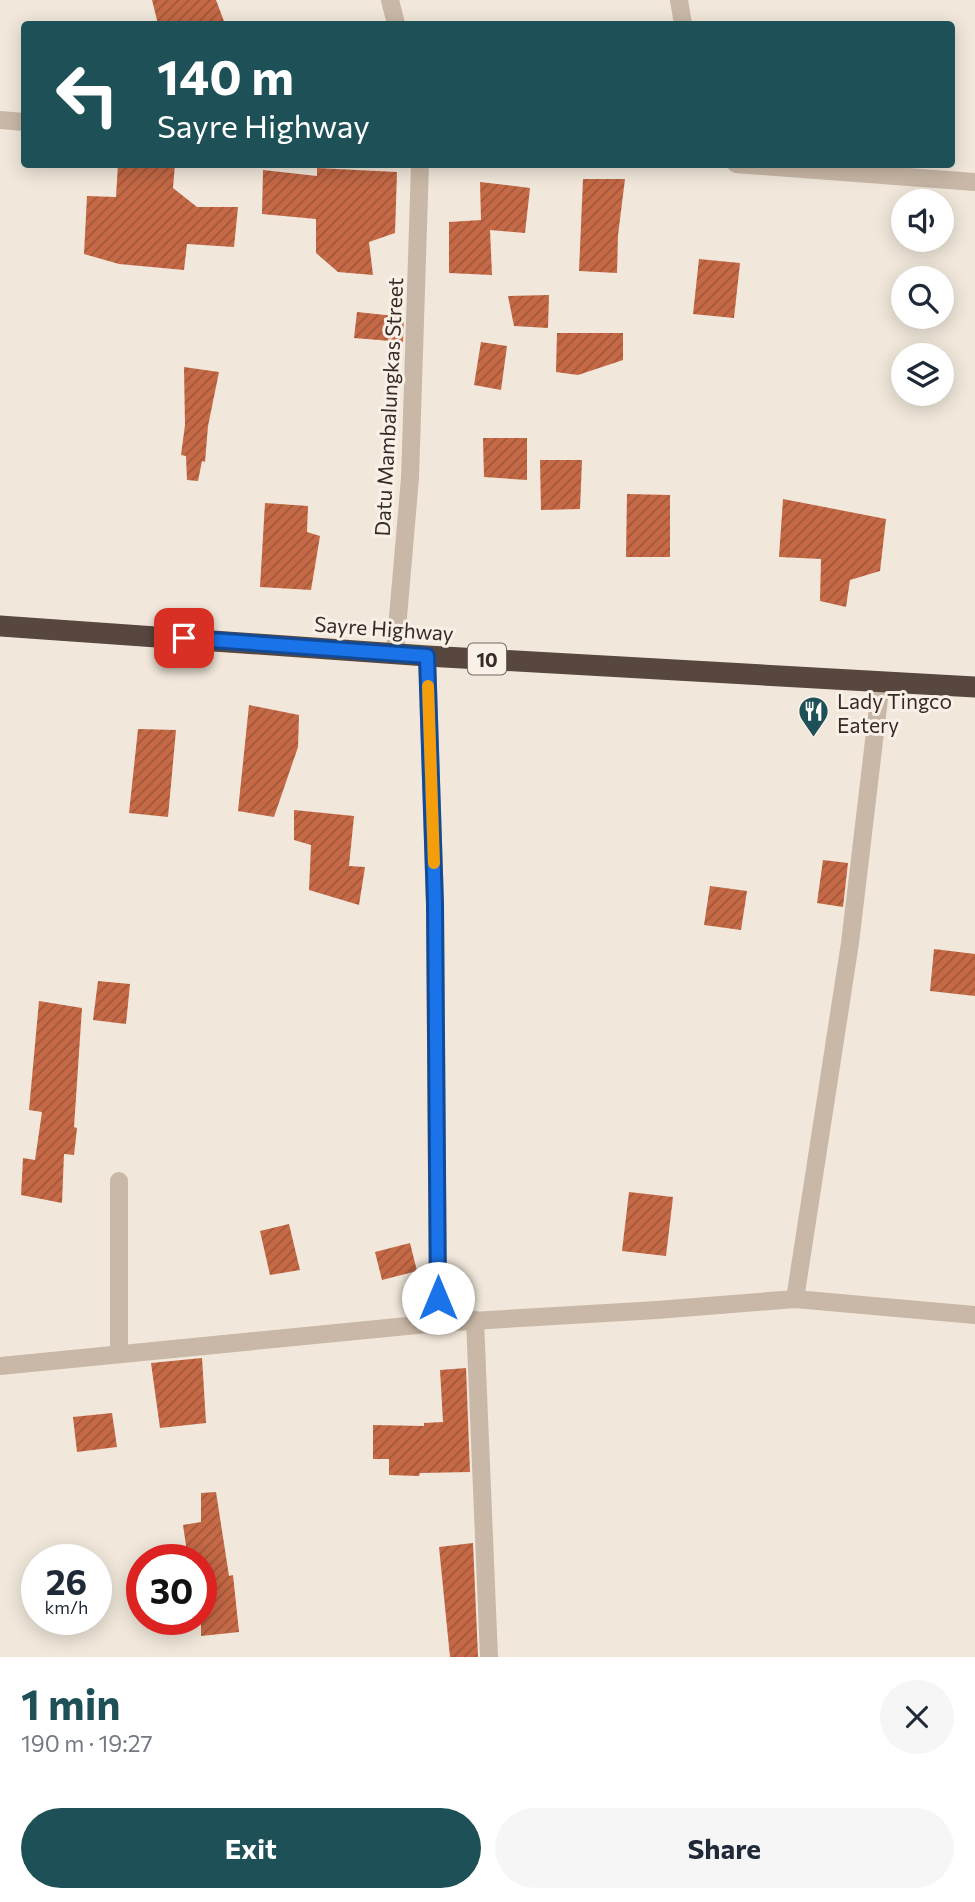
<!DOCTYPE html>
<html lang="en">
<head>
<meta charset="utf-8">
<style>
	:root { --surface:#fff; --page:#f6f6f7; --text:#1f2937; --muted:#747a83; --accent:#1d5157 }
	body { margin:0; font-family:Commissioner,sans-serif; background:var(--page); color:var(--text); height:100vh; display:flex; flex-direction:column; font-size:26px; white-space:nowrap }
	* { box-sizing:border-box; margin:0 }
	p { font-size:23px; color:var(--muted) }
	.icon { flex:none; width:38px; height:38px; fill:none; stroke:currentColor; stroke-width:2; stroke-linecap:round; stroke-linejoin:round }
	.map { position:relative; height:1657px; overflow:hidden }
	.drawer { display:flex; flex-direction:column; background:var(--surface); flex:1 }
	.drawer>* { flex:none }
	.hud { position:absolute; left:21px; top:21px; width:934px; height:147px; border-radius:7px; box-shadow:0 4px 18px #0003; background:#1d5157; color:#fff; overflow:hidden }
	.controls { position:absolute; left:891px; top:189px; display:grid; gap:14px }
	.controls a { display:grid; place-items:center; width:63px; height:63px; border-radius:50%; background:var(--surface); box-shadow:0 4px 18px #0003; font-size:35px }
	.speed { position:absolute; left:21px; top:1544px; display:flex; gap:14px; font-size:35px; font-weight:700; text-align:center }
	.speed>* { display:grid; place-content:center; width:91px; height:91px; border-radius:50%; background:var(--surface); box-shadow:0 4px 18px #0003; line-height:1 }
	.speed small { font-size:18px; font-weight:400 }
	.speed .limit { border:10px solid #d22; background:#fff; color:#111 }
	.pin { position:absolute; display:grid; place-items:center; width:60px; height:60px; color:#fff; margin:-30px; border-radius:14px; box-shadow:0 4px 10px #0006 }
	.me { position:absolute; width:77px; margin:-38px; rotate:0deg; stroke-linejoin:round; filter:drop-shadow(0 0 5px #0008) }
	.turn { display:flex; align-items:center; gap:24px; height:147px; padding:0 21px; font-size:32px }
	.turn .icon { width:91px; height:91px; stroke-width:2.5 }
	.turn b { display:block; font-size:49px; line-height:60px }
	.round { display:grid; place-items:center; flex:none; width:74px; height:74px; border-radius:37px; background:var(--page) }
	.headline { display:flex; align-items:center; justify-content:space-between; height:119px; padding:0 21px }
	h1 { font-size:42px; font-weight:700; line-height:52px; color:var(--accent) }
	.primary-button { display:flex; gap:14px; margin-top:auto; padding:14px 21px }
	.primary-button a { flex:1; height:80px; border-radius:42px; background:var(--accent); color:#fff; font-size:28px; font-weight:700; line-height:80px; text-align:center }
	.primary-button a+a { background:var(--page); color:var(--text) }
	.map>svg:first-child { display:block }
	.building { fill:url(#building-hatch) }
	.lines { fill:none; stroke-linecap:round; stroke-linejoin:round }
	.street { stroke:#c9b8a7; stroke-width:18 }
	.highway { stroke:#57473f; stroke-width:21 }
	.route-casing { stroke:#114b97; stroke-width:18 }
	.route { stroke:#1a73e8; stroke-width:12 }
	.slow { stroke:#f59e0b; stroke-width:12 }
	.labels { text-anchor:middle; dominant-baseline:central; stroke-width:6; stroke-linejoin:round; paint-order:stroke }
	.shield { fill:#f9f1e7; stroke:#706761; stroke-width:2 }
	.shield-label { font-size:19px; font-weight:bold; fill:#362c27 }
	.street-label { font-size:21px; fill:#362c27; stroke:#f9f1e7 }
	.poi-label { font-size:21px; fill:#362c27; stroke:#f9f1e7; text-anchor:start }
</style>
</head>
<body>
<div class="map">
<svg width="975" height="1657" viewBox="0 0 975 1657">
	<defs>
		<pattern id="building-hatch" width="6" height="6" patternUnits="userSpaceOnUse" patternTransform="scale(1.75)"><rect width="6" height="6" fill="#c56946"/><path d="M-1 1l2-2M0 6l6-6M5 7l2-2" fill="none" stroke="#a1573a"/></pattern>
	</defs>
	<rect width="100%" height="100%" fill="#f1e8db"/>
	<g class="building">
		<polygon points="152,0 216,0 225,24 158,24"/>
		<polygon points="118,164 175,164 173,188 197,207 238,207 234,247 187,244 184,270 119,264 84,254 87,196 116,197"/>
		<polygon points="317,168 397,172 395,233 369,242 373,275 338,272 316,253 316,219 262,214 263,170 317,176"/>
		<polygon points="583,179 625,179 618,235 617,273 579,271"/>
		<polygon points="480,182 530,188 525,233 490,230 492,275 449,273 449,222 481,220"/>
		<polygon points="699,259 740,263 734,318 693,314"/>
		<polygon points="549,295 548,328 514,326 508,296"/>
		<polygon points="357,312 404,317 403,342 354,338"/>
		<polygon points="557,333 623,333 623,360 578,375 556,372"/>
		<polygon points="481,342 507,346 501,390 474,385"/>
		<polygon points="184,367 219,372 208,426 205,462 202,461 198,481 187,480 186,456 181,455 185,425"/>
		<polygon points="483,438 527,438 527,480 484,477"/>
		<polygon points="540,460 582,460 580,509 541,510"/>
		<polygon points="627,494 670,495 670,557 626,557"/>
		<polygon points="783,499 886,519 880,571 850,580 846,607 820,601 821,559 779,557"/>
		<polygon points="265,503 308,506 307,532 320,536 311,590 260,587"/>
		<polygon points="249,705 299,715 298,747 274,817 238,811"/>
		<polygon points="138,729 176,730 168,817 129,813"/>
		<polygon points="294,810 354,816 349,866 365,867 359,905 309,890 311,845 294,840"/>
		<polygon points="823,860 848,863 843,907 817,903"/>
		<polygon points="710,886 747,891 741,930 704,925"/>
		<polygon points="934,949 975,954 975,996 930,991"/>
		<polygon points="98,981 130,984 126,1024 93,1020"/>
		<polygon points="39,1001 82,1008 74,1127 77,1128 74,1155 64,1154 62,1203 21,1195 23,1158 35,1160 42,1112 29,1110"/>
		<polygon points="629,1192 673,1197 666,1256 622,1251"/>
		<polygon points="289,1224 300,1270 270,1275 260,1231"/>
		<polygon points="410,1243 417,1271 382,1280 375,1252"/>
		<polygon points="202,1358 206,1423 160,1428 151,1363"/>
		<polygon points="466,1368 470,1472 420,1473 419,1476 389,1475 389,1459 373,1459 373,1425 424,1426 424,1423 443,1422 440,1370"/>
		<polygon points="112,1413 117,1447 77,1452 73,1417"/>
		<polygon points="216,1492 229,1576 233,1575 239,1632 201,1636 201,1559 188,1559 183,1525 201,1522 201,1493"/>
		<polygon points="473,1543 478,1657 450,1657 439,1547"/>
	</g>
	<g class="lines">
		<g class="street">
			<polyline points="390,0 396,24"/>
			<polyline points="679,0 683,24"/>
			<polyline points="0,120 24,122"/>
			<polyline points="736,164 975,182"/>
			<polyline points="395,652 410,478 420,164"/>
			<polyline points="427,656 435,904 438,1323"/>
			<polyline points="795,1299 850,943 881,682"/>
			<polyline points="475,1320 489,1657"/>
			<polyline points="119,1354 119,1181"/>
			<polyline points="0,1366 438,1323 657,1310 795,1299 975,1315"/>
		</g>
		<polyline class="highway" points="0,626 427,656 975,687"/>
	</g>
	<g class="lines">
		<defs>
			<polyline id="route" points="184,638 427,656 435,904 438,1298"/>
		</defs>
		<use href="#route" class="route-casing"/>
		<use href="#route" class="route"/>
		<polyline class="slow" points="428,686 434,863"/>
	</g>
	<defs>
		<symbol id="restaurant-pin" viewBox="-11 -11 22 30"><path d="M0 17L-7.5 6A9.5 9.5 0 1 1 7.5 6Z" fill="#1d5157" stroke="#f9f1e7"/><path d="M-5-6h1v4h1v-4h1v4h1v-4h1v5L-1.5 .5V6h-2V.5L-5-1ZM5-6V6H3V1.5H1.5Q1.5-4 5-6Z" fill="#fff"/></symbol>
	</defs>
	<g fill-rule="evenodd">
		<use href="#restaurant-pin" x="796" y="694" width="35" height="47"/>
	</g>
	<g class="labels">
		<rect class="shield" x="468" y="643.5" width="38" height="31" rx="5"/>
		<g class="shield-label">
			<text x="487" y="659">10</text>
		</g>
		<g class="street-label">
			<text transform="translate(388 407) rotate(-87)">Datu Mambalungkas Street</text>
			<text transform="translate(384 628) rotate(4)">Sayre Highway</text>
		</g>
		<g class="poi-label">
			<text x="837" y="700">Lady Tingco<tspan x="837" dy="24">Eatery</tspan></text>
		</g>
	</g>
</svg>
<div class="controls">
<a><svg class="icon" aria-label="sound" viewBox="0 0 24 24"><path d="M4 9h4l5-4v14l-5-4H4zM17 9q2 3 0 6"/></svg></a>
<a><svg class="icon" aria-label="search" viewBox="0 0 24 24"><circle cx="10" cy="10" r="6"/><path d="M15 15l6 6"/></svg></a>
<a><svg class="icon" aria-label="layers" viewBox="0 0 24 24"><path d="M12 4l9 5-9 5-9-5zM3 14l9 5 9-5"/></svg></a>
</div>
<div class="speed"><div>26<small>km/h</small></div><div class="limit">30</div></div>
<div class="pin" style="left:184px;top:638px;background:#d93025"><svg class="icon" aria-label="arrive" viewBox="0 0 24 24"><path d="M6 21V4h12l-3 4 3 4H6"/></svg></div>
<svg class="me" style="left:438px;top:1298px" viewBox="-20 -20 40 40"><circle r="19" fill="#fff"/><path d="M0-13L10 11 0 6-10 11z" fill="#1a73e8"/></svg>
<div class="hud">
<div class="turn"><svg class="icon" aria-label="left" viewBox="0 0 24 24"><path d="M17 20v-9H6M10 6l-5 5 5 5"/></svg><div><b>140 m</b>Sayre Highway</div></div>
</div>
</div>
<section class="drawer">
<div class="headline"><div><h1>1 min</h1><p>190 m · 19:27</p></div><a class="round"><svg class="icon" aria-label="close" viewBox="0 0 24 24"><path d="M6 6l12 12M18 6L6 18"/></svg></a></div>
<div class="primary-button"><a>Exit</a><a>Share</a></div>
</section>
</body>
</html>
